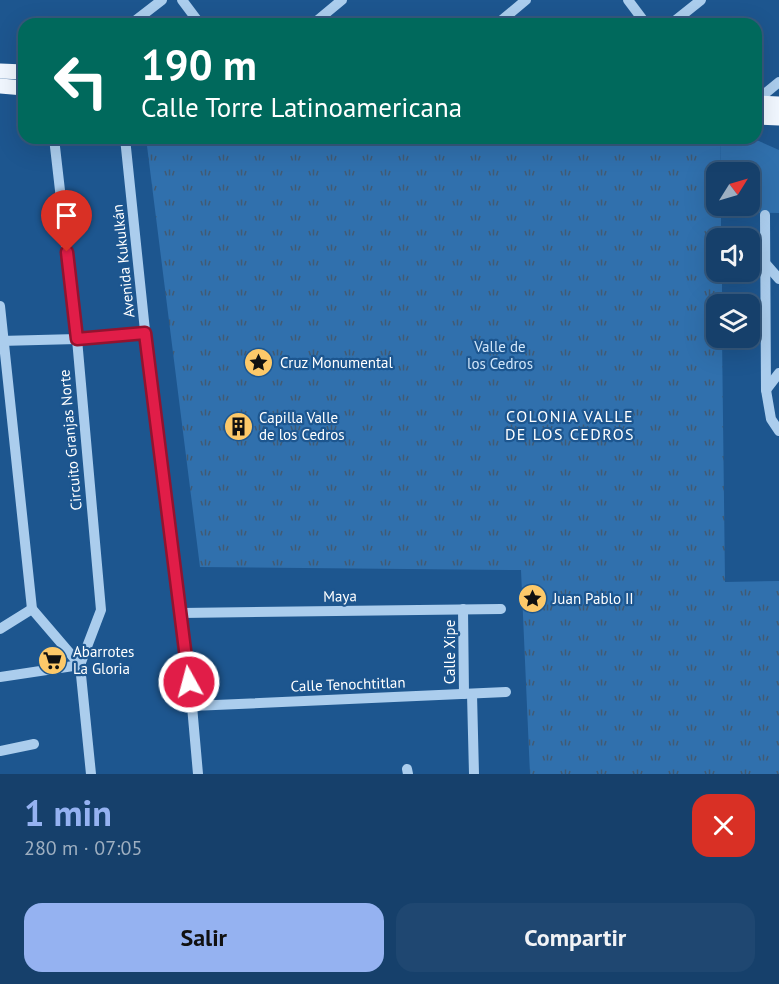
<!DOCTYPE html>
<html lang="es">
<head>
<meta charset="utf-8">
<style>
	:root { --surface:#16406b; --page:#1f4771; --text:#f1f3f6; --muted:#9eafc1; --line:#35597e; --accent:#95b2f1 }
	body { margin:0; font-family:"PT Sans",sans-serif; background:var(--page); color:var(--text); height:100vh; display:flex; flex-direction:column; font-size:22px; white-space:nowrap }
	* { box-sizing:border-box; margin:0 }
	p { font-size:20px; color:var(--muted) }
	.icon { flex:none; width:33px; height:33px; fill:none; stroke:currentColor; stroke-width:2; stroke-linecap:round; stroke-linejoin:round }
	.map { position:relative; height:774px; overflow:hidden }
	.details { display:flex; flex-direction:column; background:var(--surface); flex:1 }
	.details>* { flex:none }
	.banner { position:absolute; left:18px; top:18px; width:744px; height:126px; border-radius:18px; box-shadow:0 6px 24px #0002,0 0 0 2px var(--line); background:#00695c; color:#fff; overflow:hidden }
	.needle { width:39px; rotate:53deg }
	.controls { position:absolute; left:706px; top:162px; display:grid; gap:12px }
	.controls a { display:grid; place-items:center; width:54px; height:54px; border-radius:12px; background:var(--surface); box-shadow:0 6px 24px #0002,0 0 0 2px var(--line); font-size:30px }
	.pin { position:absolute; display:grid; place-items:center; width:51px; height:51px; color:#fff; margin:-62px -26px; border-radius:50% 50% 50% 0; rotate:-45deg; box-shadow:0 0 6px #0007 }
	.pin .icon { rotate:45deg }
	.me { position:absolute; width:66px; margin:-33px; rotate:353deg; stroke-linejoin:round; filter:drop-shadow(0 0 4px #0008) }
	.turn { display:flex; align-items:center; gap:21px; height:126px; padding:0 24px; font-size:27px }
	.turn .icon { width:78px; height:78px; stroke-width:2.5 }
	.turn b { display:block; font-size:42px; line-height:51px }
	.round { display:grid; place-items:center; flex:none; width:63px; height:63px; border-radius:18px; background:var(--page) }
	.summary { display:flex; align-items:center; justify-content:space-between; height:102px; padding:0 24px }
	h1 { font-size:36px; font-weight:700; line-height:45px; color:var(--accent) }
	.button { display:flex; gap:12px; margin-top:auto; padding:12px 24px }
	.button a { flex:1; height:69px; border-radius:18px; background:var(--accent); color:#111; font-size:24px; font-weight:700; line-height:69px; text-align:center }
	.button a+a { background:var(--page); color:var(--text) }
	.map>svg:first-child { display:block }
	.grass { fill:url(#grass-tufts) }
	.park { fill:#3070ad }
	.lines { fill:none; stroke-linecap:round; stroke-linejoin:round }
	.minor { stroke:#abcded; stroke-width:10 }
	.major { stroke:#f1f7ff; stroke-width:15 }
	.route-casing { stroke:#92132f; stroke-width:15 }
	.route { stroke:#e11d48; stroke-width:10 }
	.labels { text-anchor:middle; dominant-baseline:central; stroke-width:4.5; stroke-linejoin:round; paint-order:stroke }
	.street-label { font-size:15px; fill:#fff; stroke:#1d568f }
	.park-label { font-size:15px; fill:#d1e6fa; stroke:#1d568f }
	.poi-label { font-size:15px; fill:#fff; stroke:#1d568f; text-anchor:start }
	.neighbourhood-label { font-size:16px; letter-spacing:1.5px; fill:#fff; stroke:#1d568f }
</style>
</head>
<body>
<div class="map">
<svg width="779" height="774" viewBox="0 0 779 774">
	<defs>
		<pattern id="grass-tufts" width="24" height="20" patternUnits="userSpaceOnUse" patternTransform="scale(1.5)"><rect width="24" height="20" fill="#3070ad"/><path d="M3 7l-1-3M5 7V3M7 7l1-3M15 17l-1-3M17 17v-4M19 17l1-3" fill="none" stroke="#415a73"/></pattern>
	</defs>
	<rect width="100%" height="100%" fill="#1d568f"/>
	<polygon class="grass" points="146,138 682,138 720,140 721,172 717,172 717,206 721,206 721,238 717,238 717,272 722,272 722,304 717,304 717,338 722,338 725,582 779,581 779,774 530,774 521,570 200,567"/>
	<polygon class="park" points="735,138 752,138 779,150 779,213 721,212 721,206 750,206 750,172 721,172 720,140"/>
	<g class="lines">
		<g class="minor">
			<polyline points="182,0 200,24"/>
			<polyline points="628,0 646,24"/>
			<polyline points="131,24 162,0"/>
			<polyline points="313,24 342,0"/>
			<polyline points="497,24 526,0"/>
			<polyline points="671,24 701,0"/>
			<polyline points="756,101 779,82"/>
			<polyline points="54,138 77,339 101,610 80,665 91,774"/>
			<polyline points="125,138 150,379 192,706 198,774"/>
			<polyline points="765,215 766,390 771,419 779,431"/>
			<polyline points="766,264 779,279"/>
			<polyline points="0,306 32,609 80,665"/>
			<polyline points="0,341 77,339 145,333"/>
			<polyline points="766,390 779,373"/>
			<polyline points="463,609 464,694"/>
			<polyline points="181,613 501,609"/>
			<polyline points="0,629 32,609"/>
			<polyline points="0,677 80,665"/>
			<polyline points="472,694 474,774"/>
			<polyline points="192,706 506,692"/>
			<polyline points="0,751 34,744"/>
			<polyline points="407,769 408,774"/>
		</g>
		<g class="major">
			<polyline points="0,71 24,72"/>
			<polyline points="0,86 24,88"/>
			<polyline points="756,103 779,104"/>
			<polyline points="756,117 779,118"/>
		</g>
	</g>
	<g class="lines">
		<defs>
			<polyline id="route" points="67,252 77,339 145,333 189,682"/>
		</defs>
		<use href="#route" class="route-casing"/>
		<use href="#route" class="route"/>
	</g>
	<defs>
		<symbol id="sight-disc" viewBox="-11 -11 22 22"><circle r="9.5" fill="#fdc969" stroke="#1d568f"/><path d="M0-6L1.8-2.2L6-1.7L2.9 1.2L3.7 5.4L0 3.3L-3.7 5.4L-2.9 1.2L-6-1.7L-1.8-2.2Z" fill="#111"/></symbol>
		<symbol id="building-disc" viewBox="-11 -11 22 22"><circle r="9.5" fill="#fdc969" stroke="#1d568f"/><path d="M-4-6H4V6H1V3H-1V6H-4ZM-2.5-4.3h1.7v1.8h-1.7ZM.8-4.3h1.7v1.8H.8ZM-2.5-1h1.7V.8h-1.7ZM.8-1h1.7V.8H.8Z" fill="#111"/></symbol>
		<symbol id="supermarket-disc" viewBox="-11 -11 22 22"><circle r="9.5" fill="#fdc969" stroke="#1d568f"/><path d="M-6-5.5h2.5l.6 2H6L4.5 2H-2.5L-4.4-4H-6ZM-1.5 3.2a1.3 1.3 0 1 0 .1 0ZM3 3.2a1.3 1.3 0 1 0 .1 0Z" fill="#111"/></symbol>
	</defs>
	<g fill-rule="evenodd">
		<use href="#sight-disc" x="242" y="346" width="33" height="33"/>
		<use href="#building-disc" x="222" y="410" width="33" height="33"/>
		<use href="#sight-disc" x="516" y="582" width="33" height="33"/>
		<use href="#supermarket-disc" x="36" y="644" width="33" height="33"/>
	</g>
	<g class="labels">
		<g class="street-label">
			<text transform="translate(123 261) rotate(-96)">Avenida Kukulkán</text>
			<text transform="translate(70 440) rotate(-95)">Circuito Granjas Norte</text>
			<text transform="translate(340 596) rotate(-1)">Maya</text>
			<text transform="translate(449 652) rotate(-90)">Calle Xipe</text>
			<text transform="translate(348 684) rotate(-2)">Calle Tenochtitlan</text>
		</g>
		<g class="park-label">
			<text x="500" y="346">Valle de<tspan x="500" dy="17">los Cedros</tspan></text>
		</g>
		<g class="poi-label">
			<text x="280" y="362">Cruz Monumental</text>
			<text x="259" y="417">Capilla Valle<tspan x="259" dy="17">de los Cedros</tspan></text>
			<text x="553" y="598">Juan Pablo II</text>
			<text x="73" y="651">Abarrotes<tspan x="73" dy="17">La Gloria</tspan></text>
		</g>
		<g class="neighbourhood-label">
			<text x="570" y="416">COLONIA VALLE<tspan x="570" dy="18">DE LOS CEDROS</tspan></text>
		</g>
	</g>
</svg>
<div class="controls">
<a><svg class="needle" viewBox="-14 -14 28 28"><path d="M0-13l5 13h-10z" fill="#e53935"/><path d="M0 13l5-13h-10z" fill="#9eafc1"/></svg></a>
<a><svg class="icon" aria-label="sound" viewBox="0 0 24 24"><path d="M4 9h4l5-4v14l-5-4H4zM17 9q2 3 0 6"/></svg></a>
<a><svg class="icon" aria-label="layers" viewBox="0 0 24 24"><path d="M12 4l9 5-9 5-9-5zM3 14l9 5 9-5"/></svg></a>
</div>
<div class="pin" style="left:67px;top:252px;background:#d93025"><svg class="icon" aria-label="arrive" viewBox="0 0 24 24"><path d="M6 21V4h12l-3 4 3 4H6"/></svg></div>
<svg class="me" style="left:189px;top:682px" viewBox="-20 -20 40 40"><circle r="17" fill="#e11d48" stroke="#fff" stroke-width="3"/><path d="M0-11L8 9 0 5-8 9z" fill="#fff"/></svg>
<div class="banner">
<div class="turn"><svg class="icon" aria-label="left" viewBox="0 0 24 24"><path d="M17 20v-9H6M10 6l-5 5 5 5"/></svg><div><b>190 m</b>Calle Torre Latinoamericana</div></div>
</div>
</div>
<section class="details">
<div class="summary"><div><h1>1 min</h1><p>280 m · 07:05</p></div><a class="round" style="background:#d93025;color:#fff"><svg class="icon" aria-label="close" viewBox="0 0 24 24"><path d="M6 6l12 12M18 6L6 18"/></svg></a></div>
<div class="button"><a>Salir</a><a>Compartir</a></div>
</section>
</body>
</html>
